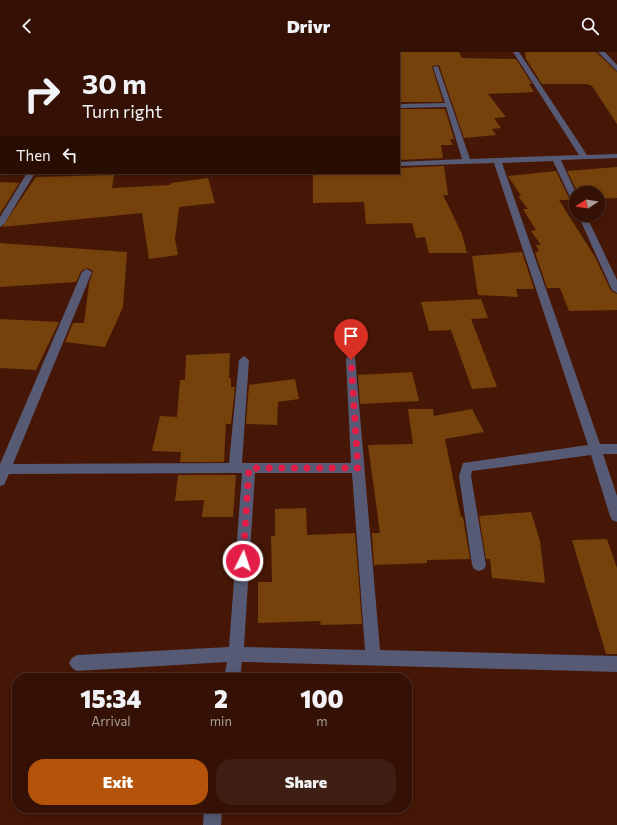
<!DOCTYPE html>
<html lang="en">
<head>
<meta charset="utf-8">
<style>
	:root { --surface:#341104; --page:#3f1f13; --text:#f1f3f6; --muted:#a99d9a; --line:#4e3126; --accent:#b45309 }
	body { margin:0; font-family:Commissioner,sans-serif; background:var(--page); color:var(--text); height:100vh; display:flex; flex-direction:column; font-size:15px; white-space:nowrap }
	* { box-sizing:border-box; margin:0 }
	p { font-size:13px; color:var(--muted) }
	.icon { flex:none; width:22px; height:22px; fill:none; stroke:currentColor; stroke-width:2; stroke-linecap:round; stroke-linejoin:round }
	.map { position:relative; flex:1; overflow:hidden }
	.details { position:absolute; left:12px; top:621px; width:400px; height:140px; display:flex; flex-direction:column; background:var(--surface); border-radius:16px; box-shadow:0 2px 6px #0003,0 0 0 1px var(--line) }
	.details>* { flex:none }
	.guide { position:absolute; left:0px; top:0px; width:400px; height:122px; box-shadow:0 2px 6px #0003,0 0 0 1px var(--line); background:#341104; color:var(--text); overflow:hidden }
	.needle { width:26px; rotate:258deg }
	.buttons { position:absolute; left:569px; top:134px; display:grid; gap:8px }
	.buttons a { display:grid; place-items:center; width:36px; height:36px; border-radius:50%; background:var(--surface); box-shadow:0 2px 6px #0003,0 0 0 1px var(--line); font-size:20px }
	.pin { position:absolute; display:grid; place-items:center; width:34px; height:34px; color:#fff; margin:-41px -17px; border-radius:50% 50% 50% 0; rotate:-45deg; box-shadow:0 0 4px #0007 }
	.pin .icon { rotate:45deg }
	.me { position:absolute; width:44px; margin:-22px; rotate:4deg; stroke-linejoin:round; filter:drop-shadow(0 0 3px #0008) }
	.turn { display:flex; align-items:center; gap:14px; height:84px; padding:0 16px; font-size:18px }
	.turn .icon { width:52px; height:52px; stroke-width:2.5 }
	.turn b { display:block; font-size:28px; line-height:34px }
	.then { display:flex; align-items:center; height:38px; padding:0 16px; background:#0003; gap:8px; font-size:15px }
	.eta { display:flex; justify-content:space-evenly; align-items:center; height:68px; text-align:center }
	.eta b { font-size:24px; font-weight:800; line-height:28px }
	.action { display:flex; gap:8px; margin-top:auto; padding:8px 16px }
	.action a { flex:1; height:46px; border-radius:16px; background:var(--accent); color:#fff; font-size:16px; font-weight:800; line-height:46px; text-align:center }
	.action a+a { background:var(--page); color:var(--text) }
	header { display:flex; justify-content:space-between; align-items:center; height:52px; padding:0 16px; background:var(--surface); font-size:18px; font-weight:800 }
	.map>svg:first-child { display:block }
	.building { fill:#76420b }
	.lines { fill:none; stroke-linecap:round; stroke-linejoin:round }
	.minor { fill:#575a74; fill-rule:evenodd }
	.route { stroke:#e11d48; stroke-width:7; stroke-dasharray:0 12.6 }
</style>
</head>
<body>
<header><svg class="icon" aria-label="back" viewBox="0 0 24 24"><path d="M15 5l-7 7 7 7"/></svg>Drivr<svg class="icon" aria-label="search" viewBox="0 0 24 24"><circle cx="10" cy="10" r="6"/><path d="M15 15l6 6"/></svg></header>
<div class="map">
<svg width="617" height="773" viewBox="0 0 617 773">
	<rect width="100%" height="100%" fill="#461706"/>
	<g class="building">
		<polygon points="399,0 459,0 462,6 516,7 532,32 529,32 534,40 488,42 506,65 494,66 501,76 492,77 496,83 464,86 439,13 433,14 432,15 443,50 399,50"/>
		<polygon points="525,0 596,0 617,20 617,72 592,34 587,32 542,32 526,7"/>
		<polygon points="399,57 445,57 454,87 450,87 453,93 441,93 443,106 399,108"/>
		<polygon points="444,114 448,143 443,143 462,182 467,201 429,201 425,185 416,186 412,171 366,172 364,150 313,151 313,121 400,121 399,116"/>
		<polygon points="617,115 617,146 598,147 598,141 578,141 567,119"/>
		<polygon points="556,119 570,148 559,148 595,205 611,239 617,242 617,258 569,259 560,236 547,236 535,200 539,199 536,193 541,193 531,179 536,178 523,157 528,157 518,144 521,144 508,124"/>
		<polygon points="114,123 112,136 170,133 171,131 208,126 215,151 179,155 175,187 178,203 149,207 142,161 2,175 36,125"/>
		<polygon points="0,130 19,131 0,162"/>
		<polygon points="0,191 127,200 123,255 105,295 65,290 73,271 84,271 89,232 93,219 88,216 81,219 76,230 0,235"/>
		<polygon points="522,200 534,237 516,237 518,245 478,243 472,204"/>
		<polygon points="481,247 488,266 471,267 497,335 472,337 451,278 429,279 421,250"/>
		<polygon points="0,267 59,270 36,318 0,316"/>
		<polygon points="230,301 229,326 231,326 231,335 235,335 231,372 226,372 224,410 180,410 181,400 152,399 160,364 177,365 180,328 185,328 186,303"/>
		<polygon points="412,320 419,349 360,352 358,323"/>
		<polygon points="295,327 299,347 278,350 277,373 246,372 249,333"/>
		<polygon points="408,357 433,357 434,364 472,357 484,380 445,387 461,465 463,465 470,507 427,508 427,511 374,513 372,481 380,481 368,393 413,392"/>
		<polygon points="178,423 236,423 233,465 202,465 204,448 175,449"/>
		<polygon points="306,456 307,483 355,481 362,572 321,573 320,569 258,571 258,530 272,530 271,484 275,484 275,457"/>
		<polygon points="531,460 540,489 545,531 492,526 490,507 486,507 479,464"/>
		<polygon points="607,487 617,516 617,602 606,602 572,488"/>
	</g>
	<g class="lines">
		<g class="minor">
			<rect x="11" y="0" width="6" height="1"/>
			<rect x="235" y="0" width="6" height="1"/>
			<rect x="310" y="0" width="6" height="1"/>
			<polygon points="358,0 366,0 358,1"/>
			<polygon points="513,0 519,0 587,103 617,102 617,106 561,108 576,141 576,152 572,149 553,109 502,111 600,392 617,392 617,402 603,402 617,444 617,470 612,468 610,464 591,403 472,419 471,424 486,513 484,517 479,519 474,517 472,513 459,424 463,411 588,393 494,111 399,114 399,110 462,107 446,55 399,56 399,52 445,51 433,15 438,14 470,107 579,103"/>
			<polygon points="598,0 605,0 617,13 617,19"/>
			<polygon points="0,16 1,16 0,22"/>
			<polygon points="27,121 35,121 4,172 0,175 0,165"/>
			<polygon points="578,163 586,163 617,228 617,241 612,238"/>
			<path d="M87,217L92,220L13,412L229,411L239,308L244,304L249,308L242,411H351L346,308L347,305H355L380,598L617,604V620L242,610L240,626H224L227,610L77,619L72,616L69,611L72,606L77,603L229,595L242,421L9,422L4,433L0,434V412L82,220ZM255,421H352L365,598L244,595Z"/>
			<polygon points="204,756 222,756 221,773 203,773"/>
		</g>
	</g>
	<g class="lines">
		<polyline class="route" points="243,509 249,416 358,416 351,308"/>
	</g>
</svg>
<div class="buttons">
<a><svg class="needle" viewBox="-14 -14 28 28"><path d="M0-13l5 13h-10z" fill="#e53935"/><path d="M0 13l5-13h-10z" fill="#a99d9a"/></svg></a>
</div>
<div class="pin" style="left:351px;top:308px;background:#d93025"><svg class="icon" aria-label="arrive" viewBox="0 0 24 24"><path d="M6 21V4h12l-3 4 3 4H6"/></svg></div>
<svg class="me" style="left:243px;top:509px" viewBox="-20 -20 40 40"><circle r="17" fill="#e11d48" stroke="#fff" stroke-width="3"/><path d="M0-11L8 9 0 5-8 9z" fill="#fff"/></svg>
<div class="guide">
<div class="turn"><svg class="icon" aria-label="right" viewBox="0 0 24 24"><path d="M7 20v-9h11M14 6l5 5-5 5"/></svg><div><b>30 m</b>Turn right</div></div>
<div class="then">Then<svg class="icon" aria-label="left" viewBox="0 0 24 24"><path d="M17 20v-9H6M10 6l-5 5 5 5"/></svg></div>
</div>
<section class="details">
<div class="eta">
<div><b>15:34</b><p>Arrival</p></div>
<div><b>2</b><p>min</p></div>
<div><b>100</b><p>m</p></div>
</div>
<div class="action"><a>Exit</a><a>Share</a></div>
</section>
</div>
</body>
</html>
